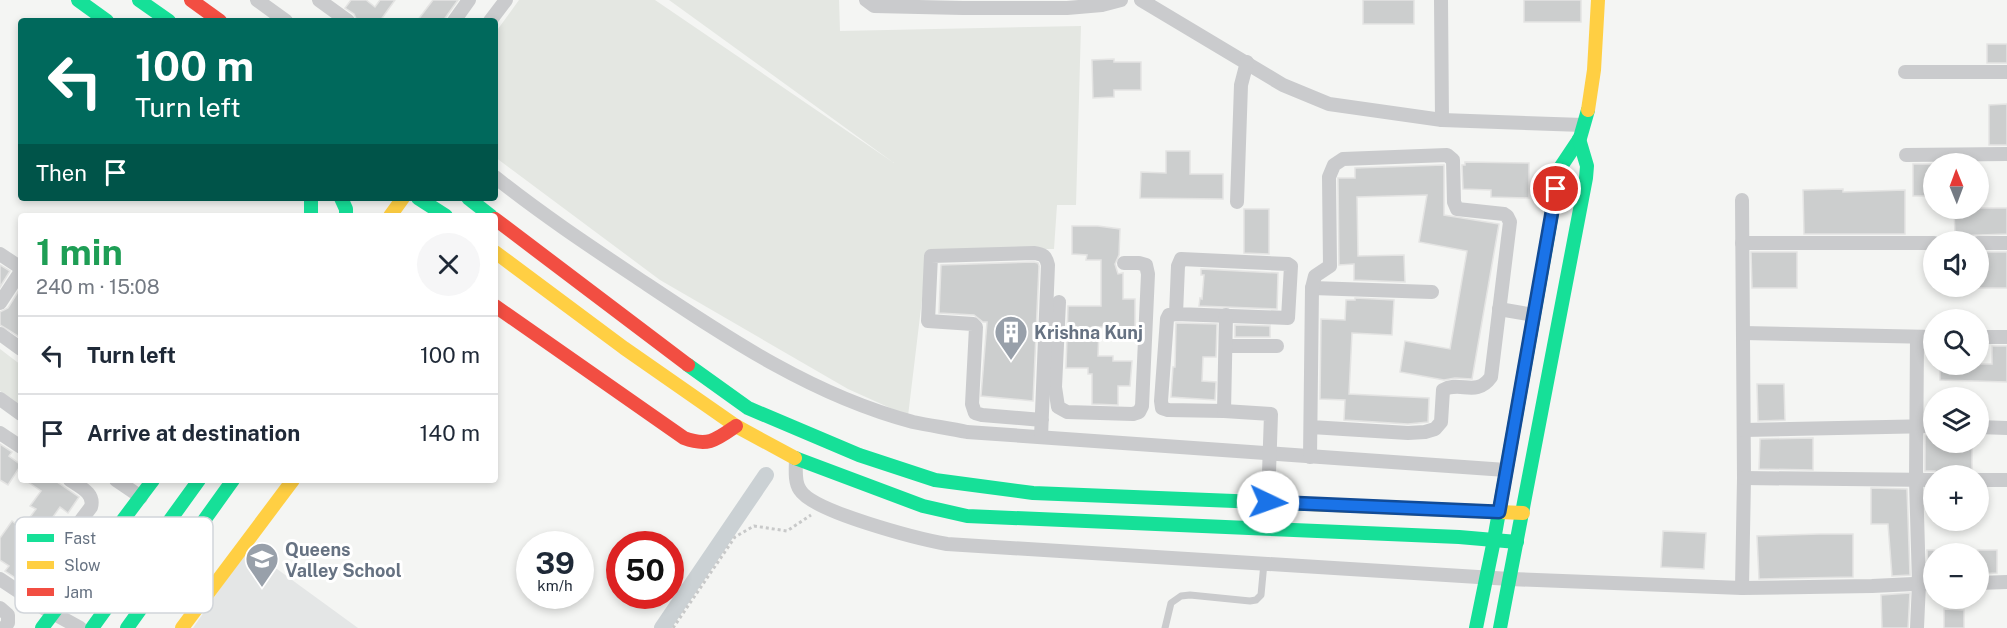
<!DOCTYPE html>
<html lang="en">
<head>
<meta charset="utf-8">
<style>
	:root { --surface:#fff; --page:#f6f6f7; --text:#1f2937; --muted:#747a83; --line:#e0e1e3 }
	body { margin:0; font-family:"Public Sans",sans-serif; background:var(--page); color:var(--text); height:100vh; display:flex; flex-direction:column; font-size:22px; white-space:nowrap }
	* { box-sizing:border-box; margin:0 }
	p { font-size:20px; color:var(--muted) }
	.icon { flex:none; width:33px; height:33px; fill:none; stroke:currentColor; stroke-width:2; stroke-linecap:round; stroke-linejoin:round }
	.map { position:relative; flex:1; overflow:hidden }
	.side { position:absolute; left:18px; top:213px; width:480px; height:270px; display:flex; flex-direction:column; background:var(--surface); border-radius:6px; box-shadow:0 3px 9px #0003 }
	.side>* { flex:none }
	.hud { position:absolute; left:18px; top:18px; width:480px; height:183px; border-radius:6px; box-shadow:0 3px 9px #0003; background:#00695c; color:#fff; overflow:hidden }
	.needle { width:39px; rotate:359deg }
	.tools { position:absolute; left:1923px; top:153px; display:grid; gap:12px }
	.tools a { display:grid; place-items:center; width:66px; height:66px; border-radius:50%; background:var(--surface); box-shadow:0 3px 9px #0003; font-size:30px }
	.speed { position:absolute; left:516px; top:531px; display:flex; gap:12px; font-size:30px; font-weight:700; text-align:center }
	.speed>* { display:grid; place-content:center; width:78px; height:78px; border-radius:50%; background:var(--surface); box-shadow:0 3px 9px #0003; line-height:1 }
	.speed small { font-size:15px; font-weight:400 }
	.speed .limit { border:9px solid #d22; background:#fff; color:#111 }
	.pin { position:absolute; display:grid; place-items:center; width:51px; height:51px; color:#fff; margin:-26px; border:3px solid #fff; border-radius:50%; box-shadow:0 2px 6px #0007 }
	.me { position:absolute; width:66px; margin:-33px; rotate:93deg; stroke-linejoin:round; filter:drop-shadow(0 0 4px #0008) }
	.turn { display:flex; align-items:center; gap:21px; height:126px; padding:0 18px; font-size:27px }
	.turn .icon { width:78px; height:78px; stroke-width:2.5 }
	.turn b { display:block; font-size:42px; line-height:51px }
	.then { display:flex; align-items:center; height:57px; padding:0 18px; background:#0003; gap:12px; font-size:22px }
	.round { display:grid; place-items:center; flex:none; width:63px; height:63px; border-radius:32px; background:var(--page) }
	.head { display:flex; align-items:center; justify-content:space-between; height:102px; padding:0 18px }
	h1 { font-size:36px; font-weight:700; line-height:45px; color:#1e9e55 }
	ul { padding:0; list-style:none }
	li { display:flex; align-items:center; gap:18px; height:78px; padding:0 18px; border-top:2px solid var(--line) }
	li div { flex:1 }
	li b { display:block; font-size:22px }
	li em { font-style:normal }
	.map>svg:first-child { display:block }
	.built { fill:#e4e6e6 }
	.green { fill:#e4e7e2 }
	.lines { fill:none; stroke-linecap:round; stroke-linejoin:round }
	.canal { stroke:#cbd1d4; stroke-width:16 }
	.building { fill:#cccece; stroke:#e4e4e3; stroke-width:1.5 }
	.path { stroke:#c8c9c9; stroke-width:3; stroke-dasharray:3 3; stroke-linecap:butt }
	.lane { stroke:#cacbcd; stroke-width:7 }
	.street { stroke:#cacbcd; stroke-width:14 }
	.fast { stroke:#16e098; stroke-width:14 }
	.slow { stroke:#ffcf43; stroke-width:14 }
	.jam { stroke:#f24e42; stroke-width:14 }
	.route-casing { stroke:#114b97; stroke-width:15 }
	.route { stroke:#1a73e8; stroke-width:10 }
	.labels { text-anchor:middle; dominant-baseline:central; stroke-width:6; stroke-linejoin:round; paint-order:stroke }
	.poi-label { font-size:18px; font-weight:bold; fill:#667282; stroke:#fff; text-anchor:start }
	.key { fill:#fff; stroke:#d1d5da; stroke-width:1.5 }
	.key-label { font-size:16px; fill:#667282 }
</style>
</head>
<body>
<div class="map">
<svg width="2007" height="628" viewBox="0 0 2007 628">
	<rect width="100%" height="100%" fill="#f4f5f3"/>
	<polygon class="built" points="248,548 358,628 193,628"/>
	<g class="green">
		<polygon points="519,0 655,0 894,163 669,0 839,0 840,31 1081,26 1076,205 1057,205 1054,249 928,250 908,416 848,389 660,280 495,157 495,33"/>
		<polygon points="0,349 21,365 21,406 0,391"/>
	</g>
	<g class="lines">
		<polyline class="canal" points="662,628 766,475"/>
	</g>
	<g class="building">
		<polygon points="351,0 366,0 375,7 380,0 395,0 380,21 357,21 354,14 345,8"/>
		<polygon points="433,0 458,0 443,21 417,21"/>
		<rect x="1363" y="0" width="51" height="24"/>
		<rect x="1524" y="0" width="57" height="22"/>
		<rect x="1987" y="44" width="20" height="19"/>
		<polygon points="1114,59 1114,62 1141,62 1141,90 1114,90 1114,97 1093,98 1092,60"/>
		<polygon points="2007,104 2007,145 1989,145 1989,105"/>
		<polygon points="1166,151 1190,151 1190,174 1223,174 1223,199 1140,198 1141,172 1166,173"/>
		<polygon points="1465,162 1529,163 1529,198 1491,197 1491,190 1463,189 1462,165 1465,165"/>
		<rect x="1913" y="164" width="21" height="32"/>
		<polygon points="1444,165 1444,215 1499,224 1472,379 1455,378 1444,380 1400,372 1405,341 1450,349 1467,251 1419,242 1427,195 1357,197 1358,256 1404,255 1405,282 1354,280 1354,264 1339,265 1338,178 1355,178 1355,168"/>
		<polygon points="1843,189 1843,192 1905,190 1905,234 1804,234 1803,190"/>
		<polygon points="1954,208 2007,208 2007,234 1955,236"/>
		<polygon points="1244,209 1269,209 1269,254 1244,253"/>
		<polygon points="1072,226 1098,226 1120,229 1119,255 1115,264 1118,274 1123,273 1123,299 1135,299 1135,327 1099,327 1098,356 1113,356 1113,361 1132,361 1130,386 1118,386 1118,405 1092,404 1092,374 1088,374 1088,368 1066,368 1068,306 1101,306 1101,260 1086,260 1087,255 1072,254"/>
		<polygon points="1751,252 1797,252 1797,288 1752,288"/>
		<polygon points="1978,252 2007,252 2007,288 1979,288"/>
		<polygon points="1034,262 1038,263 1039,266 1033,401 981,396 987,322 983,322 974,315 939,313 941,265"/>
		<polygon points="0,265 10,271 0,287"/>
		<polygon points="1201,269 1278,273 1277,309 1199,306 1200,298 1202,299 1204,275 1201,275"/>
		<polygon points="21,287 21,338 0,325 0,312 8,308"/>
		<polygon points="1355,298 1394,300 1392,335 1352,333 1349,394 1429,398 1428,422 1408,424 1344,420 1345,400 1320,399 1321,319 1345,320 1346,300 1355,300"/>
		<polygon points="1176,323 1217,324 1216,357 1203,357 1202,381 1216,382 1215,400 1171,397 1173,367 1175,367"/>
		<polygon points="1235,325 1270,326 1270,337 1235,337"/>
		<polygon points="1992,346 2007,346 2007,382 1940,380 1940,364 1992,364"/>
		<polygon points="1757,384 1784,384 1785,420 1758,421"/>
		<polygon points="1925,435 1934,435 1934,442 1972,442 1972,473 1940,474 1935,471 1925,471"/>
		<polygon points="1813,438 1813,470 1759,469 1760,439"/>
		<polygon points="0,444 12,452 9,456 21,465 8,485 0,480"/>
		<polygon points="25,480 54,480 79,497 68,513 60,507 27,554 25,558 33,564 20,581 5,571 9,566 0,560 0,538 12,521 22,528 36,509 30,506 41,491"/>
		<polygon points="1871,488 1907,489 1910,575 1892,576 1888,524 1871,524"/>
		<polygon points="1663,531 1706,533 1704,569 1661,567"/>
		<polygon points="1819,534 1853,534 1853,577 1759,579 1757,536"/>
		<polygon points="1927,550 1934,550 1934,574 1928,574"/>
		<polygon points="1978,550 1997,550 1997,573 1978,574"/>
		<polygon points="1910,593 1908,628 1882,628 1881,595"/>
		<polygon points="1944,609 1964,610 1964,628 1944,628"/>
	</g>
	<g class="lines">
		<polyline class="path" points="673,628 735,537 754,526 787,531 811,515"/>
		<polyline class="lane" points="1165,628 1171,603 1181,596 1190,595 1250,601 1256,600 1261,595 1264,563"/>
		<g class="street">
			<polyline points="257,0 286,21"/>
			<polyline points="319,0 348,21"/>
			<polyline points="866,0 874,6 963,8 1067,8 1102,5 1121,0"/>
			<polyline points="1141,0 1283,85 1329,104 1442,120 1583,125"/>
			<polyline points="1441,0 1442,120"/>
			<polyline points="454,21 469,0"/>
			<polyline points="490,21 506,0"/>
			<polyline points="1905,72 2007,72"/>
			<polyline points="1906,155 2007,154"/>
			<path d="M495,177C540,213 588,245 636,277C723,335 810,395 913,422C931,426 949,428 967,432L1506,470"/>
			<polyline points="1742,200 1744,478 1742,588"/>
			<polyline points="1237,202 1241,85 1247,62"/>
			<polyline points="1742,243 1934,243"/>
			<polyline points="1978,243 2007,243"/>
			<polyline points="0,254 21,268"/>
			<polyline points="1312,288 1432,292"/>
			<polyline points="1059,302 1055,387 1058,407 1067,412 1133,414 1139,412 1142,406 1148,274 1146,265 1139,263 1124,263"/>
			<polyline points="0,303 21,271"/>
			<polyline points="1499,309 1534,315"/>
			<polyline points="1176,314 1178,266 1181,259 1288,264 1291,266 1288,318 1176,314 1169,315 1167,319 1161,401 1162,408 1168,410 1224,411 1271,414 1268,502"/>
			<polyline points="1743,333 1934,337"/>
			<polyline points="0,334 21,349"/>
			<polyline points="1978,337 2007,337"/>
			<polyline points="1226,346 1277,346"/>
			<polyline points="0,399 21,414"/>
			<polyline points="1224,411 1226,315"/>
			<polyline points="1978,427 2007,428"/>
			<polyline points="1744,430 1934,426"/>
			<polyline points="0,433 21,447"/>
			<path d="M1041,437L1048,265C1046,256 1043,254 1034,253L931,256L928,321L973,324L976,327L972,404L975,413L982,415L1042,420"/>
			<path d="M1310,457L1312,288L1315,276L1330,266L1329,177L1334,165L1343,159L1447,155L1453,160L1454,202L1457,209L1504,214L1507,216L1510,222L1491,377C1476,398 1460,380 1443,390L1441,422L1435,429L1425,432L1408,433L1311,427"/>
			<path d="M796,458C796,468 794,482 800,490C813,512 919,539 947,544L1510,579L1742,588L1872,586L1934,583"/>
			<polyline points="1744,478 1934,480"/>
			<polyline points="116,480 141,497"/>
			<polyline points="1978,480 2007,480"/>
			<polyline points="0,579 42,607 80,628"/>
			<polyline points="1978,583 2007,582"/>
			<path d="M24,596L91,507C95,493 80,487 70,480"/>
			<polyline points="0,608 8,615 8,623 4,628"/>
			<polyline points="1917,628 1919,583 1916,480 1917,337"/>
		</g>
		<g class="fast">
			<polyline points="78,0 107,21"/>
			<polyline points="139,0 169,21"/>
			<polyline points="311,198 311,216"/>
			<polyline points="341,198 346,209 346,216"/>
			<polyline points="418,198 446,216"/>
			<polyline points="468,198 491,216"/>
			<polyline points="688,365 748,408 859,455 935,480 1033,493 1309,504"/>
			<polyline points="795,458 923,506 967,516 1459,537 1517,542"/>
			<polyline points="42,628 153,480"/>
			<polyline points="92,628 199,480"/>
			<polyline points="127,628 233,480"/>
			<polyline points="1476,628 1494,540 1560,168 1580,138 1588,110"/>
			<polyline points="1500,628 1586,178 1587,166 1579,139"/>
		</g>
		<g class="slow">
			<polyline points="1588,110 1594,70 1598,0"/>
			<polyline points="390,216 403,198"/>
			<polyline points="495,252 624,348 736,426 795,458"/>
			<polyline points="1309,504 1523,513"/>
			<polyline points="182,628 293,480"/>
		</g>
		<g class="jam">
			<polyline points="191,0 220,21"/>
			<polyline points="495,219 688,365"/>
			<path d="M495,306L684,438C708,447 716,440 736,426"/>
		</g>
	</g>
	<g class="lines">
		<defs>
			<polyline id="route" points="1268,502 1499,512 1556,189"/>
		</defs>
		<use href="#route" class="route-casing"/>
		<use href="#route" class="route"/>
	</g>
	<defs>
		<symbol id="building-pin" viewBox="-11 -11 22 30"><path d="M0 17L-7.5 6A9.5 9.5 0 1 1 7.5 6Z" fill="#98a0aa" stroke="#fff"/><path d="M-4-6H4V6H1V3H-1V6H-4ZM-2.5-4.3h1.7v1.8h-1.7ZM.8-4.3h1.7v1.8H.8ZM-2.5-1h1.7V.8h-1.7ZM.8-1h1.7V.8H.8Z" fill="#fff"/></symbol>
		<symbol id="school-pin" viewBox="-11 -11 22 30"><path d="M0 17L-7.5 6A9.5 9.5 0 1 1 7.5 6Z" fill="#98a0aa" stroke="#fff"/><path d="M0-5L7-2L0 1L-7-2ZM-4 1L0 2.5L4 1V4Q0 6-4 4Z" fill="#fff"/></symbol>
	</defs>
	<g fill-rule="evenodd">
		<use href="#building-pin" x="992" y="313" width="38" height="52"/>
		<use href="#school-pin" x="243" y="540" width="38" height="52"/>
	</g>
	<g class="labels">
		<g class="poi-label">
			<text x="1034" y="332">Krishna Kunj</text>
			<text x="285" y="549">Queens<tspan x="285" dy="21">Valley School</tspan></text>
		</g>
	</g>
	<rect x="15" y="517" width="198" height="96" rx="9" class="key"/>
	<rect x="27" y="534" width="27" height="8" fill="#16e098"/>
	<rect x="27" y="561" width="27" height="8" fill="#ffcf43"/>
	<rect x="27" y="588" width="27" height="8" fill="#f24e42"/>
	<g class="key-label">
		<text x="64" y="544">Fast</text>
		<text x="64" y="571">Slow</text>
		<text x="64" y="598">Jam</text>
	</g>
</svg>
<div class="tools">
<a><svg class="needle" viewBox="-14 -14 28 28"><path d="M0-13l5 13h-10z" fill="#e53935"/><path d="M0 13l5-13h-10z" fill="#747a83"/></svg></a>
<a><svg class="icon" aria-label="sound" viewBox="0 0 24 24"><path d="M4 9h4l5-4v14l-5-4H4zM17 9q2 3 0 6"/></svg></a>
<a><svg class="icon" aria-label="search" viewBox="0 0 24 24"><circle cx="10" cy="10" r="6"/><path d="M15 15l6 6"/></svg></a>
<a><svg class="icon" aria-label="layers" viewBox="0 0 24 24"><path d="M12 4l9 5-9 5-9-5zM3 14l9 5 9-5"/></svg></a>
<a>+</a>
<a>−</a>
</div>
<div class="speed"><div>39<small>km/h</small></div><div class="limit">50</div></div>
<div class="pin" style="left:1556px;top:189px;background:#d93025"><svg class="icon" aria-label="arrive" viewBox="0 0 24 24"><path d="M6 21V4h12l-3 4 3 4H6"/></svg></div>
<svg class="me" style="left:1268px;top:502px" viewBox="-20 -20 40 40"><circle r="19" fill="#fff"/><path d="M0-13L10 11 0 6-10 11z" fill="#1a73e8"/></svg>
<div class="hud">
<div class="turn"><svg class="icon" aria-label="left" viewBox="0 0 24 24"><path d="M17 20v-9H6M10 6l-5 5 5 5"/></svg><div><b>100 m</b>Turn left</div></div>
<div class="then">Then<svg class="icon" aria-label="arrive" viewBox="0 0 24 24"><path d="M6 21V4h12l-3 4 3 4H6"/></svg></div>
</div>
<section class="side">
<div class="head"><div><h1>1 min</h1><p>240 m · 15:08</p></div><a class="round"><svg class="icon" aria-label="close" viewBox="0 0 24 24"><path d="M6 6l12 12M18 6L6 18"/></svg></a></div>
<ul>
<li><svg class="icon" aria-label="left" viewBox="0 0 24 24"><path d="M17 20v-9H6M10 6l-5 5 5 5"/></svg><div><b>Turn left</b></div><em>100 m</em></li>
<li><svg class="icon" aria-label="arrive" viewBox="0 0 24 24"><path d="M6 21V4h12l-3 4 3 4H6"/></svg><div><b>Arrive at destination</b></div><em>140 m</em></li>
</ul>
</section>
</div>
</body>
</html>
